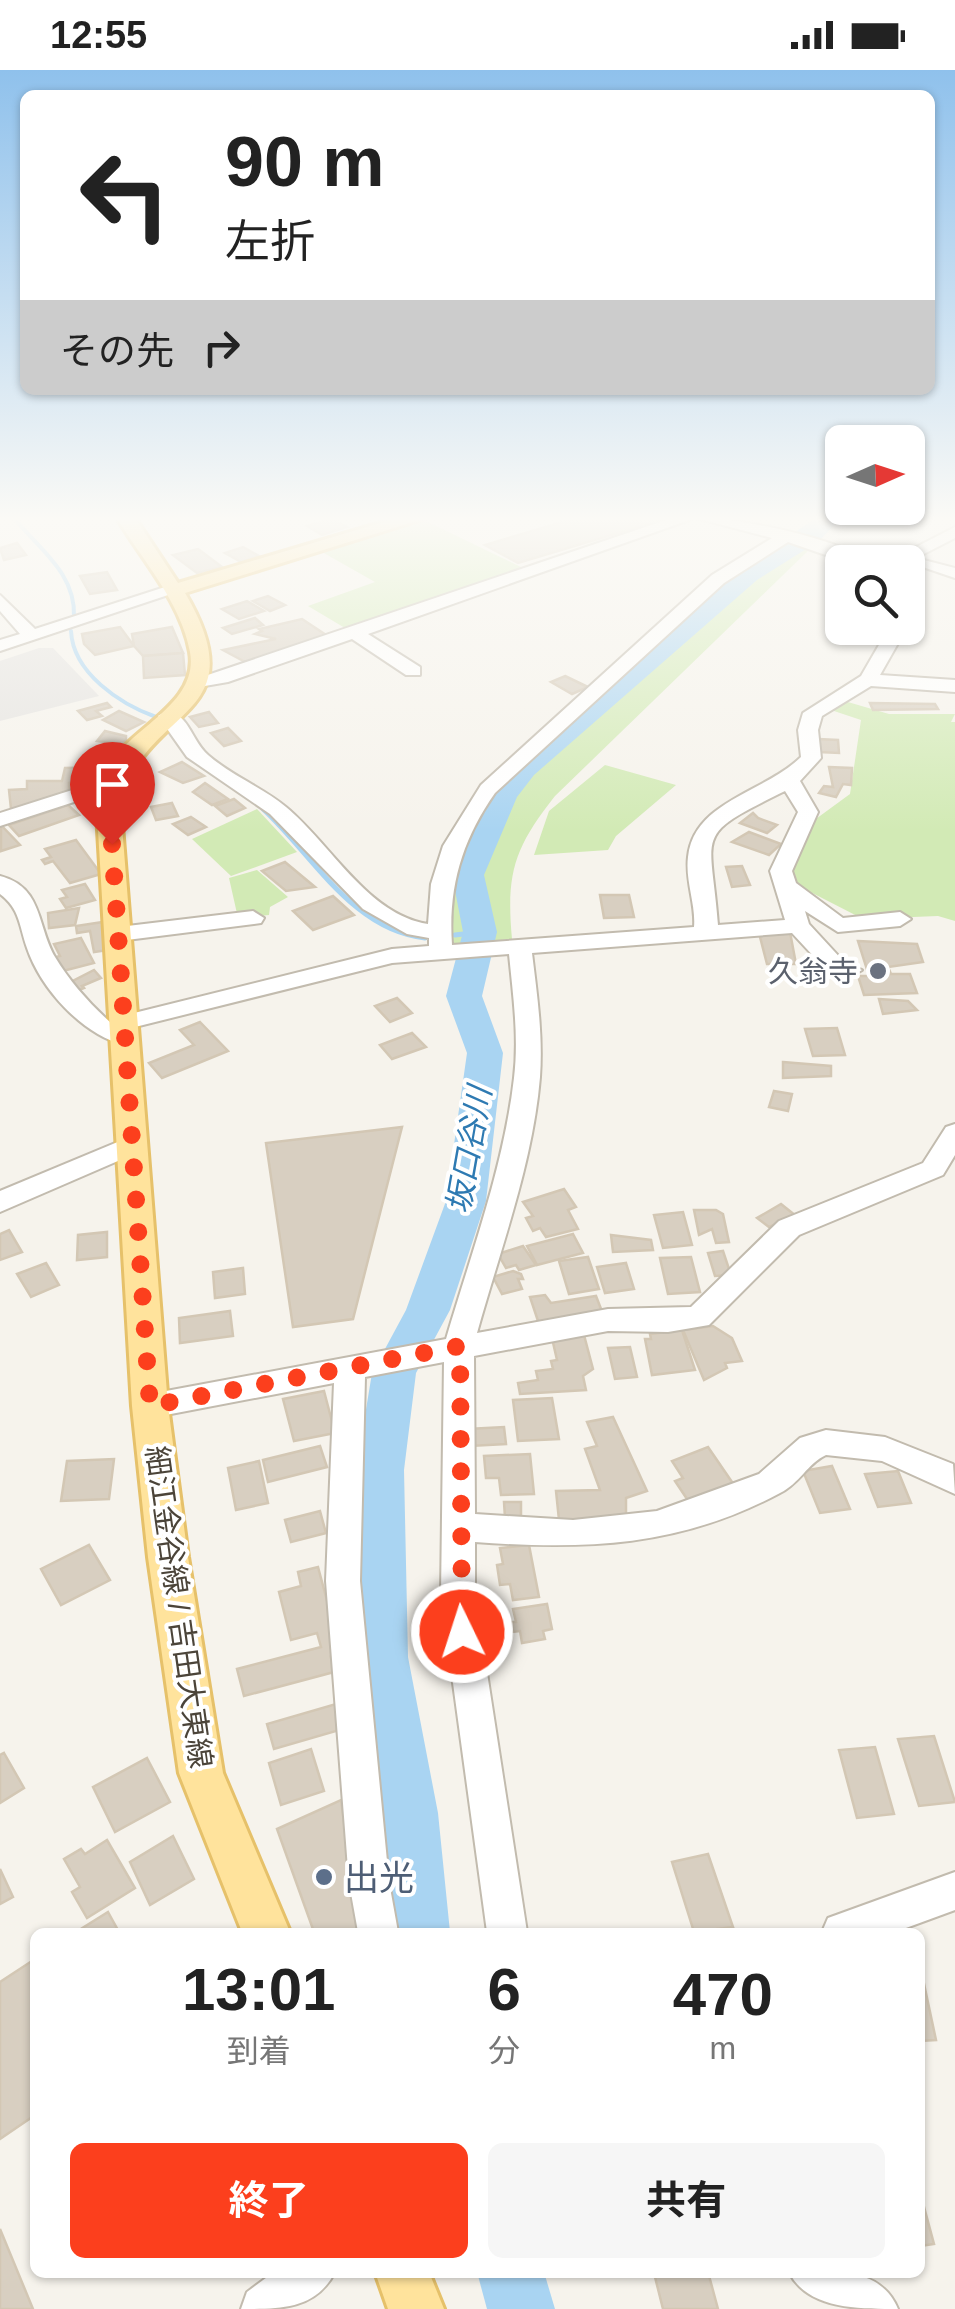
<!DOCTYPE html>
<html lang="ja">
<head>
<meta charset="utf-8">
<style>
	:root { --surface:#fff; --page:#f6f6f6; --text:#222; --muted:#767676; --accent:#fc3f1d }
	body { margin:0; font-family:Helvetica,"Noto Sans JP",sans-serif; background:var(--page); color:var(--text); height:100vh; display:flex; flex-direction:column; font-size:38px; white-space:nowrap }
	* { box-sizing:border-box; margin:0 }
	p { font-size:32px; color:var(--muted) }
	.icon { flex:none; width:55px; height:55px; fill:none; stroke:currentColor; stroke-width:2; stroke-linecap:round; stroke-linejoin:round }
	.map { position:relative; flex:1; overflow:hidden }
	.sheet { position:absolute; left:30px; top:1858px; width:895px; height:350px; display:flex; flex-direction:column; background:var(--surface); border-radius:15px; box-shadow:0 2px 8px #0004 }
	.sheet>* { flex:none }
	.hud { position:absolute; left:20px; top:20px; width:915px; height:305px; border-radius:15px; box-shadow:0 2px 8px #0004; background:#fff; color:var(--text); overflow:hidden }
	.needle { width:65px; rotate:87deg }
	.buttons { position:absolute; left:825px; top:355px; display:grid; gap:20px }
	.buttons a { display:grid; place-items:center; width:100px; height:100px; border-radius:15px; background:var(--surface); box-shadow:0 2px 8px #0004; font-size:50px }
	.pin { position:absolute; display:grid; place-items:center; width:85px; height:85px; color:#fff; margin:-102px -42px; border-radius:50% 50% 50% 0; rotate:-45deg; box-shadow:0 0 10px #0007 }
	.pin .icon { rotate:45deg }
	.me { position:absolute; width:110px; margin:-55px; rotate:356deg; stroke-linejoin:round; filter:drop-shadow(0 0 8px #0008) }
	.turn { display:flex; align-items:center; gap:35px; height:210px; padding:0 40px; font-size:45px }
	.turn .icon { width:130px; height:130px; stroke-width:2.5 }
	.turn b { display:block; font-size:70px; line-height:85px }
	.then { display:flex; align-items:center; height:95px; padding:0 40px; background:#0003; gap:20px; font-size:38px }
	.eta { display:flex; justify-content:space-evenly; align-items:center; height:170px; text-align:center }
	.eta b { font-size:60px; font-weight:700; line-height:70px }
	.button { display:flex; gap:20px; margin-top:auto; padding:20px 40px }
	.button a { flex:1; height:115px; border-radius:15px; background:var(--accent); color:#fff; font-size:40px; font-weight:700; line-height:115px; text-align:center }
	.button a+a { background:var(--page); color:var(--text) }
	.status { display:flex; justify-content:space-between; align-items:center; height:70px; padding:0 50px; background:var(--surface); direction:ltr }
	.status svg { height:28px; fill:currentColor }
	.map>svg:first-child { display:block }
	.green { fill:#d2eab5 }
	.parking { fill:#e5e3e0 }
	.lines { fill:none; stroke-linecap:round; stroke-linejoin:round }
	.stream-far1 { stroke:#a9d4f2; stroke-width:4 }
	.stream { stroke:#a9d4f2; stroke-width:5 }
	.river { fill:#a9d4f2; fill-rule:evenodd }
	.building { fill:#d8cfc1; stroke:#d3c7b4; stroke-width:2.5 }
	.minor-casing { stroke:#c2bbae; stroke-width:4 }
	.major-casing { stroke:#e6c16a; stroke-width:6 }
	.minor { fill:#fff; fill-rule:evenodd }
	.major { fill:#ffe39c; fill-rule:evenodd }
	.route { stroke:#fc3f1d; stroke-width:18; stroke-dasharray:0 32.4 }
	.worship-dot { fill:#6b7280; stroke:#fff; stroke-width:4 }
	.service-dot { fill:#5c6f8a; stroke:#fff; stroke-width:4 }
	.labels { text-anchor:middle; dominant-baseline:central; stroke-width:8; stroke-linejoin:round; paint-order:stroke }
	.worship-label { font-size:30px; fill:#5b616d; stroke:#fff; text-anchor:end }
	.street-label { font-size:30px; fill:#4b4439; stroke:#fff }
	.water-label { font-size:32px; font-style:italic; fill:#2e7ab2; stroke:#fff }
	.near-service-label { font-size:35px; fill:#4e5e75; stroke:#fff; text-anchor:start }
</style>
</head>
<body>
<div class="status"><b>12:55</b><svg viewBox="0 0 49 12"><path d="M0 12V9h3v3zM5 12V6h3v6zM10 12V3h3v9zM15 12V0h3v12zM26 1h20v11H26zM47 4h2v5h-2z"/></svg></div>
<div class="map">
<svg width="955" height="2239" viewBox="0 0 955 2239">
	<rect width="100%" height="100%" fill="#f6f3ec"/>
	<g class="green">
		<polygon points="426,451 523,498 350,561 308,536 375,512 322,482"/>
		<path d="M794,473L811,478L555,726C514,778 506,803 512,869L442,875L456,758L510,697L750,490Z"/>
		<polygon points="841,630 889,644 955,644 951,652 955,652 955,851 938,846 863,849 783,808 809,754 850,724 861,650 825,638"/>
		<polygon points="605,695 676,715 616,766 608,780 534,785 549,741"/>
		<polygon points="257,739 297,782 231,806 192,769"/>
		<polygon points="257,800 288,827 270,837 269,845 238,848 229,808"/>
	</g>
	<polygon class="parking" points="39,578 53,578 99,626 0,651 0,591"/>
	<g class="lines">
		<g class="stream-far1">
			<path d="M14,448C39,479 76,503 74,547"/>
			<path d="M71,561C73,603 120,634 156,647"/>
		</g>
		<g class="stream">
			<path d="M263,739C313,785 352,860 425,868"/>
			<polyline points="455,865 480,862"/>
		</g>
		<g class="river">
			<polygon points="816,448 841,448 819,471 757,510 534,705 517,727 484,805 497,862 482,926 503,983 486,1131 450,1240 416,1303 404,1400 408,1587 438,1743 450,1862 392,1862 382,1743 356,1587 356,1400 372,1303 406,1240 446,1131 467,983 446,926 463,862 452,805 488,725 514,693 739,500"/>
			<polygon points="477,2202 544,2202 555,2239 487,2239"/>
		</g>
	</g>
	<g class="building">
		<polygon points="576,448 665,449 518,493 485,475"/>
		<polygon points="332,449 347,457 322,465 307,456"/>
		<polygon points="17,473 26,485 4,490 0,478"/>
		<polygon points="243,477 259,486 241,492 225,483"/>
		<polygon points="198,479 222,497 197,503 173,485"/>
		<polygon points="107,502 117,520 90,524 80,506"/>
		<polygon points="268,526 285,535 270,541 253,531"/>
		<polygon points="247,531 264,541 239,549 222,539"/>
		<polygon points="255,548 263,555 232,564 223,558"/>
		<polygon points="302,549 326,565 247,593 223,580 276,569 255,564 262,561 259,559"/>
		<polygon points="120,557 134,576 95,585 84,574 82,564"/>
		<polygon points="172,557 183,583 143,586 134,576 132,564"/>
		<polygon points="183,583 185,605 144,608 143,586"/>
		<polygon points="565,606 588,617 572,624 551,612"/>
		<polygon points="107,633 111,637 96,641 102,646 87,650 78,641"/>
		<polygon points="870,633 935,634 938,639 873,640"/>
		<polygon points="119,641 144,652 126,661 103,650"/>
		<polygon points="209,642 218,653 199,657 190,647"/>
		<polygon points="228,658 241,671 224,676 211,663"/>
		<polygon points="105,661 126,666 126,670 122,674 97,671"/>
		<polygon points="818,669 838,670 839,683 819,682"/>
		<polygon points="182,692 204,706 183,713 160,702"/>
		<polygon points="104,697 100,710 69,713 69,723 11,739 9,720 27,719 27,711 62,711 65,698"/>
		<polygon points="829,697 852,698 851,715 843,714 836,727 819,723 824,716 833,717"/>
		<polygon points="205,713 228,729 212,735 193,722"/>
		<polygon points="234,729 245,738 227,746 215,736"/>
		<polygon points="172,733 178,746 156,750 151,737"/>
		<polygon points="68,735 79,745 19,766 9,755"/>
		<polygon points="753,743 758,748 777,755 767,763 740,753"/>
		<polygon points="191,747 206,757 188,765 173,754"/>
		<polygon points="1,755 20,775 1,781"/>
		<polygon points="749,762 781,774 769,785 732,772"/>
		<polygon points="76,770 101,804 70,813 53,791 45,794 42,790 51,787 45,779"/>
		<polygon points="285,792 315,817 286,821 262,801"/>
		<polygon points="742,796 750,815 732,817 726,797"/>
		<polygon points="85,814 95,830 66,838 60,829 67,827 62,820"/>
		<polygon points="600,825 629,825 634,847 604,848"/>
		<polygon points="333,826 354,845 313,860 293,841"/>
		<polygon points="79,838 75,855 49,858 48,843"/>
		<polygon points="103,852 108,880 94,882 90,861 77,863 76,856"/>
		<polygon points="790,862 796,894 767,894 759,863"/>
		<polygon points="81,868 94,893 59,902 52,888 60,886 54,874"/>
		<polygon points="858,871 917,874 923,892 888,897 891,904 910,904 917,923 864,925 858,906 869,906"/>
		<polygon points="94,900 101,908 82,916 84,918 74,922 67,914"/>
		<polygon points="397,928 412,943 390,952 375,936"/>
		<polygon points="879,929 908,931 917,940 883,944"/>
		<polygon points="200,952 228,981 162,1008 149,993 194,975 180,960"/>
		<polygon points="837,958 845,985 813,986 805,959"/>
		<polygon points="412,963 426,977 392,989 380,975"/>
		<polygon points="783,992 831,996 831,1006 783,1008"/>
		<polygon points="774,1021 792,1024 788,1041 769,1037"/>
		<polygon points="402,1057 353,1249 293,1257 266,1073"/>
		<polygon points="564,1119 576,1137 568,1140 578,1159 546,1167 540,1158 533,1161 526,1148 533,1146 523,1132"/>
		<polygon points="781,1134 796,1146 769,1157 757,1148"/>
		<polygon points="694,1140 716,1140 723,1144 729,1172 716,1173 712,1159 699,1165"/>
		<polygon points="683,1142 692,1175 663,1178 654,1145"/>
		<polygon points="9,1160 22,1182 0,1190 0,1164"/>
		<polygon points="107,1162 107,1187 77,1190 78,1165"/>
		<polygon points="573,1164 583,1183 537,1195 527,1176"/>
		<polygon points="611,1165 651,1170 653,1180 613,1182"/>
		<polygon points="523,1176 536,1195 519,1200 516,1195 506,1198 498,1184"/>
		<polygon points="723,1181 731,1205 715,1206 708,1183"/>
		<polygon points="588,1187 599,1219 569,1224 559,1191"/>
		<polygon points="691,1187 700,1222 668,1224 660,1188"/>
		<polygon points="46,1193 59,1215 31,1227 17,1204"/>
		<polygon points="626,1193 634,1219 605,1223 597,1197"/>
		<polygon points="243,1198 245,1224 215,1228 213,1202"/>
		<polygon points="513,1201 521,1204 523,1209 518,1209 522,1219 502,1224 493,1207"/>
		<polygon points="545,1225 551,1233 596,1226 603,1244 539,1254 530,1227"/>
		<polygon points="230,1241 233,1266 180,1273 179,1248"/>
		<polygon points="713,1256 732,1268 742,1291 725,1293 727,1298 704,1310 683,1260"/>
		<polygon points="682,1260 695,1300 652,1305 645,1269 651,1269 650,1264"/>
		<polygon points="584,1265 593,1299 583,1306 586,1320 520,1324 518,1313 538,1310 536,1301 553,1299 551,1291 557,1290 552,1268"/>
		<polygon points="630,1277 637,1307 615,1309 608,1278"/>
		<polygon points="324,1321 335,1363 294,1371 283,1329"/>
		<polygon points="552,1328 559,1369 518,1371 513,1330"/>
		<polygon points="613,1347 647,1421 626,1428 626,1448 559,1450 556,1421 600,1420 585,1379 597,1376 587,1352"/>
		<polygon points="504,1357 506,1374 470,1376 468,1359"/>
		<polygon points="320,1376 327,1397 268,1412 263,1390"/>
		<polygon points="708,1377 734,1415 689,1432 675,1411 683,1408 672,1391"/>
		<polygon points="530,1384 534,1424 501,1425 499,1408 486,1408 484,1386"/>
		<polygon points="114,1389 109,1429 61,1431 67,1391"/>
		<polygon points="259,1391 268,1433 236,1440 228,1398"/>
		<polygon points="832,1396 850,1439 820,1443 803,1401"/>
		<polygon points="898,1401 911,1433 878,1437 865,1404"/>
		<polygon points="504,1432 521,1432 521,1447 505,1448"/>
		<polygon points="320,1441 326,1463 291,1472 285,1450"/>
		<polygon points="89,1475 110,1510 61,1535 41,1499"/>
		<polygon points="529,1475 539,1527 513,1530 510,1514 500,1515 497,1495 503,1494 500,1478"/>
		<polygon points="318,1497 337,1568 336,1588 331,1587 334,1602 244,1626 237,1599 321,1577 317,1563 291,1570 279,1522 301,1516 298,1502"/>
		<polygon points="547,1534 552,1559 543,1561 545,1569 522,1573 520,1561 511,1562 510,1552 516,1552 513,1539"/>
		<polygon points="336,1634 343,1659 274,1679 267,1654"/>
		<polygon points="934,1666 955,1732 919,1736 898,1669"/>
		<polygon points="875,1677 894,1744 857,1748 839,1680"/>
		<polygon points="311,1679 324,1721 281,1735 269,1693"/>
		<polygon points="4,1683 24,1718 0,1733 0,1685"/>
		<polygon points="147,1688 170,1732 115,1762 93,1717"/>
		<polygon points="341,1730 359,1862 314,1862 277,1759"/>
		<polygon points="173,1766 194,1809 150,1835 130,1792"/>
		<polygon points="107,1770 135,1818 87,1848 72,1822 80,1817 64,1789 81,1779 85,1784"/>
		<polygon points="708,1784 733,1857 694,1862 672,1792"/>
		<polygon points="0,1799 13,1827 0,1834"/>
		<polygon points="108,1842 119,1862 76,1862"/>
		<polygon points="35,1889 35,2045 0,2069 0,1912"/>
		<polygon points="920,1895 936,1970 920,1971"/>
		<polygon points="920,2122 934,2174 920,2176"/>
		<polygon points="0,2159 33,2239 0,2239"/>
		<polygon points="708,2202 718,2239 663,2239 654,2203"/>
	</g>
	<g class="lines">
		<defs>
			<g id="minor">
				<polygon points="672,448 695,448 368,564 420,597 420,605 406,605 352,569 228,612 199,617 190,611"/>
				<path d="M696,448C735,447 839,468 869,492H846L788,472L724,513L495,723C462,770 448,817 452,875L694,857C696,834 685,811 688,787C694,731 764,723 801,687L798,660L803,643L861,606L883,568L880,558H898L901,568L880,605L955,610V622L871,616L822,646L818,660L821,688L800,711L818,742L792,801L796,813L843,848L900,842L911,849L900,856L838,862L805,841L809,854L845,893L862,900L850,907L831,905L792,863L532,883C537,924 543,965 540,1007C533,1093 500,1180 477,1263L608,1239L691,1237L779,1151L923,1093L946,1057L955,1054V1085L943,1105L799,1165L709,1255L668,1262L608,1261L474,1286L475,1444L573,1450L657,1441L759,1404L800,1368L826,1360L885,1367L953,1394L955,1424L882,1391L826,1385C808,1393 799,1414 780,1423C679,1477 586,1480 475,1472V1525L527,1862H487L441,1525L444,1292L365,1307L360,1511L389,1812L398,1862H358L349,1812L326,1511L334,1313L150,1348L139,1345L134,1336L139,1327L150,1324L446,1269C471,1184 504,1096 514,1008C519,967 513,925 509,884L392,893L127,959L136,967L124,975C82,964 41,919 27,878C19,855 20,839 0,824V806C43,817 37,856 55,887C70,912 89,933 111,953L114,948L392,879L429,876V868L407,864L363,839L270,744L187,687L158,646L168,640C190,647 192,671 208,685C232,706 262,717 286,737C330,773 368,845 428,854L431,814L443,776L481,715L712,505L772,468ZM785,721L798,742L770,801L785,850L718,855C711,760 691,767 785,721Z"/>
				<polygon points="955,457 955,468 916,488 955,498 955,508 908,492 887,492"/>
				<polygon points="165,517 180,521 0,581 0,570 20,564 0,541 0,525 35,559"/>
				<polygon points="113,707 120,709 120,717 0,756 0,743"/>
				<polygon points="253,841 264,848 261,853 119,871 107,864 119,857"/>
				<polygon points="132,1066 145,1075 141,1081 0,1142 0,1121"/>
				<polygon points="955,1802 955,1840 895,1862 822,1862 828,1848"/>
				<path d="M274,2202H335C316,2239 282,2239 241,2239L247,2222Z"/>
				<path d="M789,2202C830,2202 880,2195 898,2239C858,2239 807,2239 789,2202Z"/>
			</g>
			<g id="major">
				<path d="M117,448H135L178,513L397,448H426L185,523C263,655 133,635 121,743L168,1336L188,1487L223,1703L290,1862H242L179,1703L148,1487L132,1336L97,743C99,725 102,707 112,691C135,656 199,632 190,582C181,532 142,490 117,448Z"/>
				<polygon points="375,2202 429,2202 444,2239 388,2239"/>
			</g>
		</defs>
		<use href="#minor" class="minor-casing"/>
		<use href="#major" class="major-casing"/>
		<use href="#minor" class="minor"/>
		<use href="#major" class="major"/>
	</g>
	<linearGradient id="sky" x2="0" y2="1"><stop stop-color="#8fc1ec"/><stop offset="0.59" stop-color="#fbfaf6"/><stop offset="1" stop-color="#fbfaf6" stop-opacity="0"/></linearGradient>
	<rect width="955" height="761" fill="url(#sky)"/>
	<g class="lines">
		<polyline class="route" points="112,774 150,1336 460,1276 462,1562"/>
	</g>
	<circle class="worship-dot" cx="878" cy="901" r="10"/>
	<circle class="service-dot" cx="324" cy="1807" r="10"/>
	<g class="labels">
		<g class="worship-label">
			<text x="858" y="901">久翁寺</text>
		</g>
		<g class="street-label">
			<text transform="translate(179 1537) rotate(82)">細江金谷線 / 吉田大東線</text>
		</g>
		<g class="water-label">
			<text transform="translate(469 1080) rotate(-80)">坂口谷川</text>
		</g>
		<g class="near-service-label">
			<text x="344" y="1807">出光</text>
		</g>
	</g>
</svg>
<div class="buttons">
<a><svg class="needle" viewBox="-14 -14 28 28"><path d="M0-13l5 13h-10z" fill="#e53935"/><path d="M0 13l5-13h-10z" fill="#767676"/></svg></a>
<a><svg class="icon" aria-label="search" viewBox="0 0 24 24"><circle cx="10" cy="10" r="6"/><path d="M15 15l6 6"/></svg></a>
</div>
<div class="pin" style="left:112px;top:774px;background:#d93025"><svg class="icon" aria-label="arrive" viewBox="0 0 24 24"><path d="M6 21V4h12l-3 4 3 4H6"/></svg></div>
<svg class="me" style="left:462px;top:1562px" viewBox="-20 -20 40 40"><circle r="17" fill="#fc3f1d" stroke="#fff" stroke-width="3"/><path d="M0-11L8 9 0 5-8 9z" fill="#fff"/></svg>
<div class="hud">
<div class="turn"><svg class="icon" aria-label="left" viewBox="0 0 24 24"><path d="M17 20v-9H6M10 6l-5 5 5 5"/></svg><div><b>90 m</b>左折</div></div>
<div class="then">その先<svg class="icon" aria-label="right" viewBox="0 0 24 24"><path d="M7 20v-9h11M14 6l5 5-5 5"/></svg></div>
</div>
<section class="sheet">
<div class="eta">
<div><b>13:01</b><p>到着</p></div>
<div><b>6</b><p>分</p></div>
<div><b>470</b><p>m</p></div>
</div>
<div class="button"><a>終了</a><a>共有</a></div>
</section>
</div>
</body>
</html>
